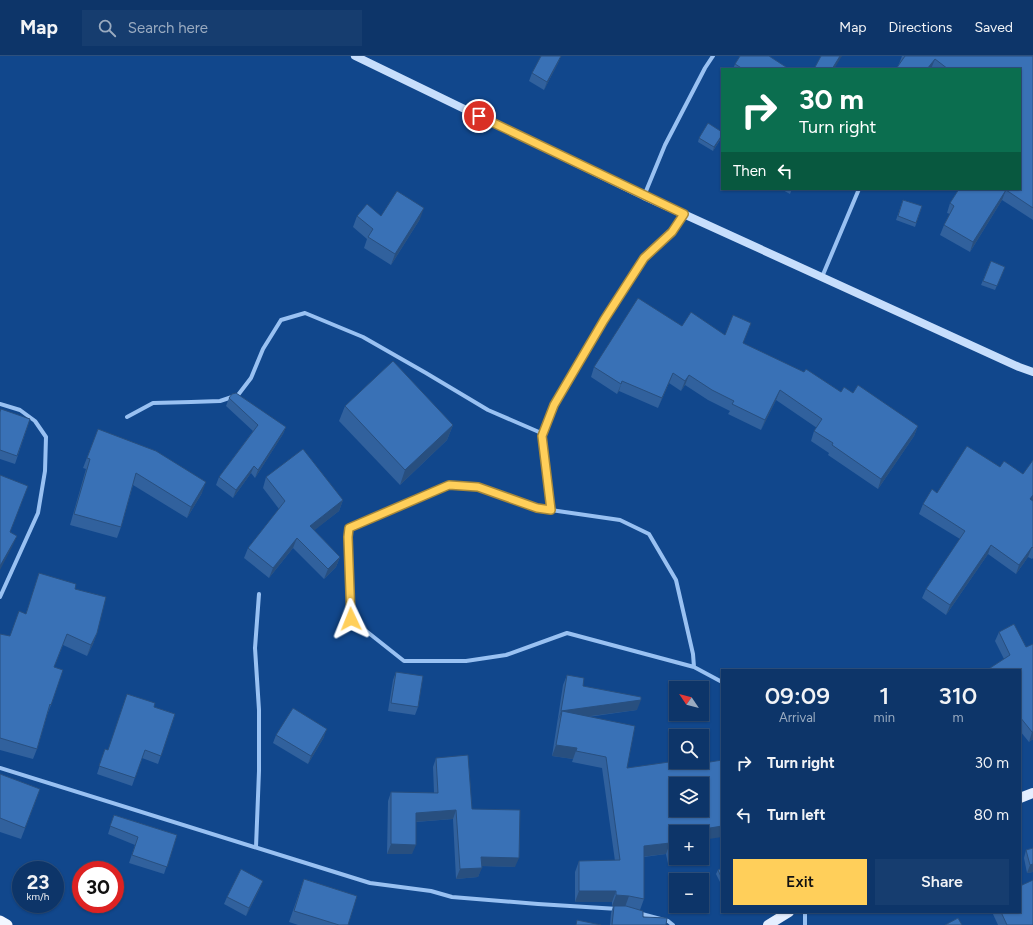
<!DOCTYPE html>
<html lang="en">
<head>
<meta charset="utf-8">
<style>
	:root { --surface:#0d3569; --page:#163d6f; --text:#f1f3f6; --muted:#9aabc0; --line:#2d507d; --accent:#ffcf5a }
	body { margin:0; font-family:Figtree,sans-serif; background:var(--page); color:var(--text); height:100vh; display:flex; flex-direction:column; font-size:15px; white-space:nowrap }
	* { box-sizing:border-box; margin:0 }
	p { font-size:13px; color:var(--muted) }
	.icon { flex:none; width:22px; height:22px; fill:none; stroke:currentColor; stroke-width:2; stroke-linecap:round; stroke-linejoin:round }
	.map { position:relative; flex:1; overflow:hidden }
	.drawer { position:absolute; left:721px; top:613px; width:300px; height:244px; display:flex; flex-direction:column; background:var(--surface); border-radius:0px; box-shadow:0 1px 3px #0004,0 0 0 1px var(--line) }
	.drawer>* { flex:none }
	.top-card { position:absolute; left:721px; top:12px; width:300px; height:122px; border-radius:0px; box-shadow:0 1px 3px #0004,0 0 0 1px var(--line); background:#0b6e4f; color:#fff; overflow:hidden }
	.needle { width:26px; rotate:305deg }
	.buttons { position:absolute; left:669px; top:625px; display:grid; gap:8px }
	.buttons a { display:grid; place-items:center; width:40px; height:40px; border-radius:0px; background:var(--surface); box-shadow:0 1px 3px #0004,0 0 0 1px var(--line); font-size:20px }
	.speed { position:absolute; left:12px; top:805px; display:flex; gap:8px; font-size:20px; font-weight:700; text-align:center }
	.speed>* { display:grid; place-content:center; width:52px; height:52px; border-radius:50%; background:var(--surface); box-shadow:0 1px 3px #0004,0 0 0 1px var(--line); line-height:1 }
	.speed small { font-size:10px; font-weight:400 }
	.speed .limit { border:6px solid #d22; background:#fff; color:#111 }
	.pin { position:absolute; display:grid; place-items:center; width:34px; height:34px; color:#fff; margin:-17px; border:2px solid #fff; border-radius:50%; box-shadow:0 1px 4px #0007 }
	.me { position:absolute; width:44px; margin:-22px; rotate:358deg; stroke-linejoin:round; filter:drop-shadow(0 0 3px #0008) }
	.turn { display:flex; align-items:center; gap:14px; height:84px; padding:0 12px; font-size:18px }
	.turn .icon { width:52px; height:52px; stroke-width:2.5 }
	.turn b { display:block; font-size:28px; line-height:34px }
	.then { display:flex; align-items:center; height:38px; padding:0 12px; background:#0003; gap:8px; font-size:15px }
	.eta { display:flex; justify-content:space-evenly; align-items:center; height:68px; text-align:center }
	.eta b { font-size:24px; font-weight:600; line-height:28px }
	.cta { display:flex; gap:8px; margin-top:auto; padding:8px 12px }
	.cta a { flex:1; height:46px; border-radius:0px; background:var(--accent); color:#111; font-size:16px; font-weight:600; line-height:46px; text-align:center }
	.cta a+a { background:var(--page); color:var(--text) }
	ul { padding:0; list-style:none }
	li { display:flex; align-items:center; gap:12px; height:52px; padding:0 12px }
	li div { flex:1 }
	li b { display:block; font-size:15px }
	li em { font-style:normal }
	header { display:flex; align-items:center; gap:24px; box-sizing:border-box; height:56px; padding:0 20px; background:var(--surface); border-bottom:1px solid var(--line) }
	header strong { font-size:19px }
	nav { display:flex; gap:22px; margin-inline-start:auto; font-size:14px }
	.search { width:280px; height:36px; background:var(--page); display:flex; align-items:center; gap:10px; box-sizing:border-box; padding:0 14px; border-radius:0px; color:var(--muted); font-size:15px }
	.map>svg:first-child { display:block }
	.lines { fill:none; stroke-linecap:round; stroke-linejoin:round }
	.minor { stroke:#99c1f2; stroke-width:4 }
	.secondary { stroke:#c7defc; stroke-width:8 }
	.primary { stroke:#e4eeff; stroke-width:10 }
	.trunk { stroke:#f2f6ff; stroke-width:11 }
	.wall { fill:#31619d }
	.shaded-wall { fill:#284f7f }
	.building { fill:#3971b6; stroke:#284f7f; fill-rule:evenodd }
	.route-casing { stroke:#a6873a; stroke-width:10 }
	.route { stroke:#ffcf5a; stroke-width:7 }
</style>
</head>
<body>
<header>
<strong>Map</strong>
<div class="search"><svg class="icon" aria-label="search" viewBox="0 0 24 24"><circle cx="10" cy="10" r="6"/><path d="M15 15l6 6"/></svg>Search here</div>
<nav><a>Map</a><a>Directions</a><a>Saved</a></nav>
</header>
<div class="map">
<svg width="1033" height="869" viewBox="0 0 1033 869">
	<rect width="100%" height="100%" fill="#11478c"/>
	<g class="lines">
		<g class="minor">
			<polyline points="644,140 665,89 705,12 713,0"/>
			<polyline points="822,221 859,133"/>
			<polyline points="0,348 20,354 35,365 46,381 45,415 38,457 0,541"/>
			<polyline points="127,361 153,347 191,346 220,345 238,339 251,322 263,293 281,264 305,257 363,281 426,317 488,354 539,376 542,380"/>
			<polyline points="551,454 542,380 554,349 604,264 644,202 672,176 684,158"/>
			<polyline points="694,611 693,598 676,524 649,478 620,464 537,452 478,431 449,429 349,472 348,481 351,563 404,605 466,605 506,599 567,577 694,611 722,626"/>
			<polyline points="0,712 370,827 431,835 452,841 538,848 618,853"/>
			<polyline points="256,791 259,715 259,654 255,592 259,538"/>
			<polyline points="805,856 805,869"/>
			<polyline points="638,857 668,865 673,869"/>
		</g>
		<polyline class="secondary" points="355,0 644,140 1019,311 1033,316"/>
		<g class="primary">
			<polyline points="1020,742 1033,737"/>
			<polyline points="768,869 789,856"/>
		</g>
		<polyline class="trunk" points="0,865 7,869"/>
	</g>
	<g class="wall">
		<polygon points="561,0 558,7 544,34 529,25 532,17"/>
		<polygon points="902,0 1033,0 1033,164 1002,144 970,196 940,179 944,169 950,158 947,157 950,147 959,133 1020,133 1020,13 896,13 899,8"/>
		<polygon points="735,8 786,11 785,13 733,13"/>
		<polygon points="722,81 713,95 698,86 699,82"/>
		<polygon points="781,133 792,133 790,138"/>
		<polygon points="903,144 922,150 915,171 896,164"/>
		<polygon points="357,160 381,160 420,163 391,209 364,192 367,183 353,171"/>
		<polygon points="991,205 1005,211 995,234 981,229"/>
		<polygon points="682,270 725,279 841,336 853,337 918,370 914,380 878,433 828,399 829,397 811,385 814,375 817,372 776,344 761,374 728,358 730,355 708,344 685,329 681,335 669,327 658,352 619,335 617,338 591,321 594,311"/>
		<polygon points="229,342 286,371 283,378 255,422 251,417 233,442 216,429 219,421 253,375 226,350"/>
		<polygon points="345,350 453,369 447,384 400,429 339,365"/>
		<polygon points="0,355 30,363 15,408 0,403"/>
		<polygon points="98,373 202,437 187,462 133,429 121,471 117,482 70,469 86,413 83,412"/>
		<polygon points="266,421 343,444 339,455 314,474 340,501 336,511 324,523 293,492 269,522 244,502 248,492 279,453 263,432"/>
		<polygon points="937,437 1033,445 1033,502 1032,503 1028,501 1016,518 988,498 946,559 922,542 926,533 960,483 919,458 923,448"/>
		<polygon points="39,517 75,533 97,577 93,588 87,600 63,589 54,611 51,649 47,659 37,693 33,703 0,694 0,578 10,580 26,558"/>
		<polygon points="999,576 1026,591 1033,683 1029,686 1020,675 1020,614 1004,603 995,585"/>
		<polygon points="396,616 418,651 415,659 388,655 393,624"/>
		<polygon points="567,619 583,630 637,654 588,661 627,712 702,776 676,802 697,802 697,804 668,808 666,798 644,801 644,843 640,854 643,861 666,869 610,869 611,857 613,850 612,850 612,846 575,846 575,816 579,805 615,805 602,712 572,706 573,703 552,700 563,629"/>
		<polygon points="154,651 175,658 158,708 142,702 132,730 97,718 105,693 108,694"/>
		<polygon points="276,679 324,681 308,708 273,687"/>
		<polygon points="436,702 472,753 515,811 482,810 478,821 456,823 453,763 416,766 412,798 387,798 388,745 391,736 434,737 433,711"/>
		<polygon points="0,718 40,733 21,783 0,776"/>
		<polygon points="114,759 177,779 164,818 129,807 135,789 108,778"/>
		<polygon points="1033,792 1033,816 1027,817 1024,802 1026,794"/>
		<polygon points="722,812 722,830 716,818 718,814"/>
		<polygon points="304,823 348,869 298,869 289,866"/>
		<polygon points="260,832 246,860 224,848 227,841"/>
		<polygon points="992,856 1020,856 1033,869 998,869"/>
	</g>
	<g class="shaded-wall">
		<polygon points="561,0 558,7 544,34 547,26"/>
		<polygon points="840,0 842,0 834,13 832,13"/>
		<polygon points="935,3 931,13 927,13"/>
		<polygon points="722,79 722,80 713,95 714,91"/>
		<polygon points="1006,134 1002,144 970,196 973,186"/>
		<polygon points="424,152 420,163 391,209 395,198"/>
		<polygon points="673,317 669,327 658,352 662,342"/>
		<polygon points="689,319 685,329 681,335 685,325"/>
		<polygon points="622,325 619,335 617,338 621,328"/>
		<polygon points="780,334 776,344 761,374 765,364"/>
		<polygon points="453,369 447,384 400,429 405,414"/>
		<polygon points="918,370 914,380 878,433 881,423"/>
		<polygon points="286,371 283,378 255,422 258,414"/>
		<polygon points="254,410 251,417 233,442 236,434"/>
		<polygon points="206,426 202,437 187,462 191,451"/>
		<polygon points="1033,439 1033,443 1027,453 1030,443"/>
		<polygon points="343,444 339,455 306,481 310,470"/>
		<polygon points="17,480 12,491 0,514 0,510"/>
		<polygon points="297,482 293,492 269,522 273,512"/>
		<polygon points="991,489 988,498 946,559 950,549"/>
		<polygon points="1032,491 1028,501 1016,518 1019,509"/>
		<polygon points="340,501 336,511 324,523 328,513"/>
		<polygon points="97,577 93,588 87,600 91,589"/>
		<polygon points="641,644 637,654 560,664 562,655 558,665 561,655"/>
		<polygon points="327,673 324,681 308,708 311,700"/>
		<polygon points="1032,676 1033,676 1033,683 1029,686"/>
		<polygon points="556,689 577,692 573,703 552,700"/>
		<polygon points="456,754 453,763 413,766 416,757"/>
		<polygon points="722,770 722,781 702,784 702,776 697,776 698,774"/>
		<polygon points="670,787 666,798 640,801 644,790"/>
		<polygon points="391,788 416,789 412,798 387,798"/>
		<polygon points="672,797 676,797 676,802 697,802 697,804 668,808"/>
		<polygon points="481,801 519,802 515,811 478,810"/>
		<polygon points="1033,808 1033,816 1027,817 1030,809"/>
		<polygon points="482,812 478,821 456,823 460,813"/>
		<polygon points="263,825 260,832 246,860 249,852"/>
		<polygon points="579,835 616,835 612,846 575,846"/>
		<polygon points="616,839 629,840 625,851 612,850"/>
	</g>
	<g class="building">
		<polygon points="541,0 561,0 547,26 532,17"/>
		<polygon points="740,0 769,0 786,11 785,13 743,13 735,8"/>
		<polygon points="821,0 840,0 832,13 814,13"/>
		<polygon points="905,0 1033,0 1033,152 1006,134 973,186 944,169 954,150 950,147 959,133 1020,133 1020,13 948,13 935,3 927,13 896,13"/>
		<polygon points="708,67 722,76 722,79 714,91 699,82"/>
		<polygon points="397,135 424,152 395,198 368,181 373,173 357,160 367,148 381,160"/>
		<polygon points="903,144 922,150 916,167 898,160"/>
		<polygon points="991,205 1005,211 997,230 983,225"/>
		<polygon points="638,242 682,270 691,256 725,279 733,259 751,267 743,287 804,316 806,313 841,336 844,331 853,337 858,329 918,370 881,423 832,389 833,387 814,375 822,363 780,334 765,364 732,348 734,345 712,334 689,319 685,325 673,317 662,342 622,325 621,328 594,311"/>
		<polygon points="393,305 453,369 405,414 345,350"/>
		<polygon points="236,337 286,371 258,414 254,410 236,434 219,421 258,369 229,342 232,338"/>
		<polygon points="1,353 30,363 17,400 0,394 0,356"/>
		<polygon points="98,373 156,395 206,426 191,451 136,417 121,471 74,458 90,403 87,402"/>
		<polygon points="967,390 1000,411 1004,405 1023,418 1033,404 1033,439 1030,443 1033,445 1033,492 1032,491 1019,509 991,489 950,549 926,533 965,475 923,448 932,433 937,437"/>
		<polygon points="303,393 343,444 310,470 340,501 328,513 297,482 273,512 248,492 285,445 266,421"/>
		<polygon points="0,419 28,430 10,476 17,480 0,510"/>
		<polygon points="39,517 76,528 75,533 106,541 97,577 91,589 67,578 54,611 63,614 51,649 50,648 37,693 0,682 0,578 10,580 19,555 26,558"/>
		<polygon points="1014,568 1026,591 1033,588 1033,676 1032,676 1020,661 1020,614 987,614 1010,599 999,576"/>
		<polygon points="396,616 423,620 418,651 391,647"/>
		<polygon points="567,619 584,622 583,630 641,641 641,644 561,655"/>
		<polygon points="127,638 155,647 154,651 175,658 161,700 145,694 135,722 99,710 105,693 108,694"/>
		<polygon points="293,652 327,673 311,700 276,679"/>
		<path d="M562,655L635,670L627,712L676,705V706H691L692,709L722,704V770L698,774V776H676V797H672L670,787L644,790V843L629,840L616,839V835H579V805L620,804L606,701L576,695L577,692L556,689ZM676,728H702V754H676Z"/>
		<polygon points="468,699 472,753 520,754 519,802 481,801 482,812 460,813 456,754 416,757 416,789 391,788 391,736 438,737 436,702"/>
		<polygon points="0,718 40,733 25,772 0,762"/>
		<polygon points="114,759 177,779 167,811 132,799 138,781 110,770"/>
		<polygon points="1033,792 1033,808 1030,809 1026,794"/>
		<polygon points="722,812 722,823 718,814"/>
		<polygon points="241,813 263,825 249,852 227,841"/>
		<polygon points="304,823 357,840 348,869 339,869 294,855"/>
		<polygon points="1033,824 1033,869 1007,869 1001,856 1020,856 1020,830"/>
		<polygon points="614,850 626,850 643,855 643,861 667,862 666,869 612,869"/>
		<polygon points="958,862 962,869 945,869"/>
		<polygon points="577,864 601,869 576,869"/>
	</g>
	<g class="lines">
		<defs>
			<polyline id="route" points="351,563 348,481 349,472 449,429 478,431 537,452 551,454 542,380 554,349 604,264 644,202 672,176 684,158 479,60"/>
		</defs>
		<use href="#route" class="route-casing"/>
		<use href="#route" class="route"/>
	</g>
</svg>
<div class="buttons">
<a><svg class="needle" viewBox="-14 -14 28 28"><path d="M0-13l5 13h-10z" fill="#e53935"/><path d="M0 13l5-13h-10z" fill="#9aabc0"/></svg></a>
<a><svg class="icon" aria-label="search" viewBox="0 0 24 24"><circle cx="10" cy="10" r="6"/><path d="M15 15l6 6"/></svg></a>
<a><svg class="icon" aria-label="layers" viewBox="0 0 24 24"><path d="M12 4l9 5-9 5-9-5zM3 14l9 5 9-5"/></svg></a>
<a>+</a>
<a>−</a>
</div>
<div class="speed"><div>23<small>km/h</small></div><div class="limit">30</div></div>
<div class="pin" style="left:479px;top:60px;background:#d93025"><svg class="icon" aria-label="arrive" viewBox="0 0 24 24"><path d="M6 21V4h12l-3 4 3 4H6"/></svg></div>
<svg class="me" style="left:351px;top:563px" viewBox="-20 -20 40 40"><path d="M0-17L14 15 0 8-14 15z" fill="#ffcf5a" stroke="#fff" stroke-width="4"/></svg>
<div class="top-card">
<div class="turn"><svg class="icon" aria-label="right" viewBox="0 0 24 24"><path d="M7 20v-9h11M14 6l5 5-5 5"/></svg><div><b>30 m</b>Turn right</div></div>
<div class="then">Then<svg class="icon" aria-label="left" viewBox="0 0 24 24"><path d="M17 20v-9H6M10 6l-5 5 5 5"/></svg></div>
</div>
<section class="drawer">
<div class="eta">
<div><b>09:09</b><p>Arrival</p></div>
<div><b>1</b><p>min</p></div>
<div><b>310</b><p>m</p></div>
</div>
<ul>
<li><svg class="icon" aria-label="right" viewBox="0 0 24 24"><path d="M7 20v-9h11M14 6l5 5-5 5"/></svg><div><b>Turn right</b></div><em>30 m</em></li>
<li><svg class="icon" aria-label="left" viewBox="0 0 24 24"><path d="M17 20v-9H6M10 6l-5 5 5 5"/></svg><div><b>Turn left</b></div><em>80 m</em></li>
</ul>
<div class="cta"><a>Exit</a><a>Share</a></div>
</section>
</div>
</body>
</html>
